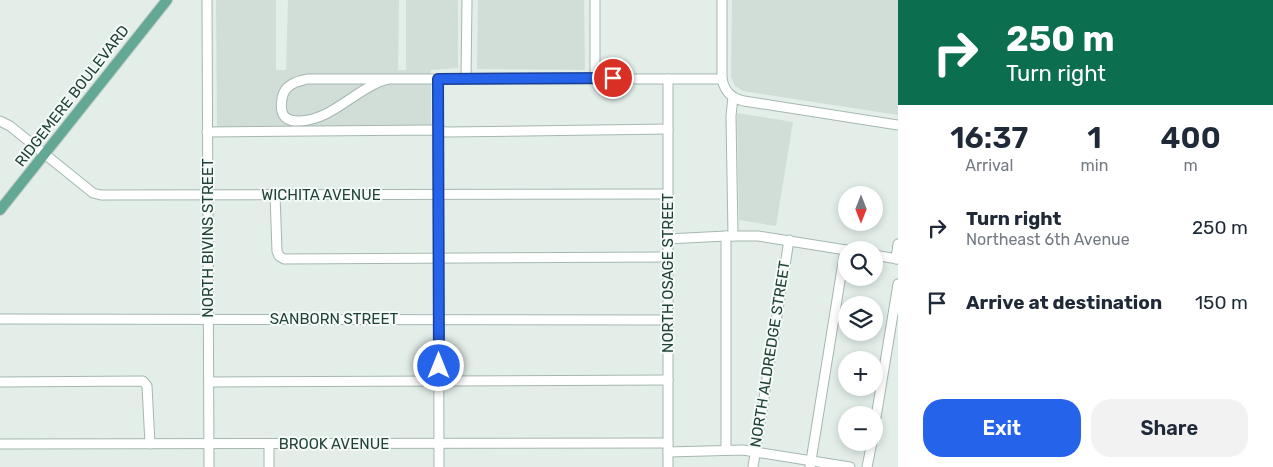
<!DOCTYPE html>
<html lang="en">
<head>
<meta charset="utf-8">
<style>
	:root { --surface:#fff; --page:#f2f2f3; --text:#1f2937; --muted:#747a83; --accent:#2563eb }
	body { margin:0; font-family:Rubik,sans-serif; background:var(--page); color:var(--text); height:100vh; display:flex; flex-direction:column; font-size:19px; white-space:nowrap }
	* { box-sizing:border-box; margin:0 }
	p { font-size:16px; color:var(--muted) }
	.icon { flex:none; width:28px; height:28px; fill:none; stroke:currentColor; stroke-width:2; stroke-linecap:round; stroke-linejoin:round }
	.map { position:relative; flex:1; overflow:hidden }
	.drawer { display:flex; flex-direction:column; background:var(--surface); width:375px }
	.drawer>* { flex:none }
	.guide { background:#0b6e4f; color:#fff; overflow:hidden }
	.needle { width:32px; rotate:180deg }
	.controls { position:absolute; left:838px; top:186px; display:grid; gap:10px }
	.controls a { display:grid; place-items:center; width:45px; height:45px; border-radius:50%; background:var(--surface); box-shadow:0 2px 8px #0003; font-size:25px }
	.pin { position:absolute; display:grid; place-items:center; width:42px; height:42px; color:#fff; margin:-21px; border:2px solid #fff; border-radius:50%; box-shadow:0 1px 5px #0007 }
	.me { position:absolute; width:55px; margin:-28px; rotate:0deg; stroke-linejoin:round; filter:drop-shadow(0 0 4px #0008) }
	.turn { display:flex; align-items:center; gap:18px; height:105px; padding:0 25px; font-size:22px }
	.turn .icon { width:65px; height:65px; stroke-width:2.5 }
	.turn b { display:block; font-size:35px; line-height:42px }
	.eta { display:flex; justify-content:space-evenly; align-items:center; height:85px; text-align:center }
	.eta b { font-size:30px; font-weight:600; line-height:35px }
	.cta { display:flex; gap:10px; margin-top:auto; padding:10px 25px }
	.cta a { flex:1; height:58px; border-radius:20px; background:var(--accent); color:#fff; font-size:20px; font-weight:600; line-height:58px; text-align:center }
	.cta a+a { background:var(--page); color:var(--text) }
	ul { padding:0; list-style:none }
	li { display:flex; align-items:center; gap:15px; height:75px; padding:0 25px }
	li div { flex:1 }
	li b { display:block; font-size:19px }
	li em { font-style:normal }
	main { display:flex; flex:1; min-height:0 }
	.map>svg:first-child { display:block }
	.built { fill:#d1ded8 }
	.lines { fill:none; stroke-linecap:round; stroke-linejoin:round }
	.minor-casing { stroke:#a5b7b0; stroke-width:11 }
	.major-casing { stroke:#c1cac7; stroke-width:12 }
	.minor { stroke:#fff; stroke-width:9 }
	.major { stroke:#63a895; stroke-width:10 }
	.route-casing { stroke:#184099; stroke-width:12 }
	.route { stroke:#2563eb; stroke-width:9 }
	.labels { text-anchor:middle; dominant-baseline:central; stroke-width:4; stroke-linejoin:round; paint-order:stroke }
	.street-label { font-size:15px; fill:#214238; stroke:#f4faf7 }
</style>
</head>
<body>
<main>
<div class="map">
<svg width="898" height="467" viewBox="0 0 898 467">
	<rect width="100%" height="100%" fill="#e3eee9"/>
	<g class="built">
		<polygon points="216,0 276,0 276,70 286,70 288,0 399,0 398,70 406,70 406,0 458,0 458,68 431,70 431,127 217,128"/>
		<polygon points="478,0 584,0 585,70 477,69"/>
		<polygon points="732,0 898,0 898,115 743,91 735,86 731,77"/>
		<polygon points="737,113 793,122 776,226 739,220"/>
	</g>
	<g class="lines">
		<defs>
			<g id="minor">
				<polyline points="207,0 209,467"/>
				<polyline points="595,0 595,78"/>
				<path d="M722,0V79C725,92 731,98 744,101L898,125"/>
				<path d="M389,79C356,87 334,120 299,121C294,121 289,121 285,117C279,111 281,94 287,88C293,82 299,81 307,79H722"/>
				<polyline points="438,79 439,467"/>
				<polyline points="466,79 467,0"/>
				<polyline points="668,79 668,467"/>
				<polyline points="0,121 10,126 93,193 101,195 667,194"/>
				<polyline points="207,132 431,130 447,132 668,129"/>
				<polyline points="275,195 277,251 279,256 284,259 667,257"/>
				<polyline points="733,236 731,116 733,97"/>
				<polyline points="667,239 726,236 758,236 846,250"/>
				<polyline points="874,255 898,259"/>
				<polyline points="896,259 898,244"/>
				<polyline points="0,319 667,320"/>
				<polyline points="0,382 143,381 147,386 150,444"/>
				<polyline points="209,382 668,380"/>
				<polyline points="874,429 898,284"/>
				<polyline points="0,444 668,443"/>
				<polyline points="269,444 269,467"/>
				<polyline points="726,450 726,236"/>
				<polyline points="668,452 743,450 850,467"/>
				<polyline points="753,467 789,240"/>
				<polyline points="810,467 845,250"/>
				<polyline points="867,467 872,442"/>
			</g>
			<polyline id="major" points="0,210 167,0"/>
		</defs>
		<use href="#minor" class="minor-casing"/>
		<use href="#major" class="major-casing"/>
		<use href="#minor" class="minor"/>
		<use href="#major" class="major"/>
	</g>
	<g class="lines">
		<defs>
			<polyline id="route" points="439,366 438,79 613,78"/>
		</defs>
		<use href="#route" class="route-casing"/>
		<use href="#route" class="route"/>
	</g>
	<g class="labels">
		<g class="street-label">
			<text transform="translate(72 96) rotate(-52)">RIDGEMERE BOULEVARD</text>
			<text x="321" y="195">WICHITA AVENUE</text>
			<text transform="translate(208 238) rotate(-90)">NORTH BIVINS STREET</text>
			<text transform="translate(668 273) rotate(-90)">NORTH OSAGE STREET</text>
			<text x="334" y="319">SANBORN STREET</text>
			<text transform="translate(770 354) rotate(-81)">NORTH ALDREDGE STREET</text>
			<text x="334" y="444">BROOK AVENUE</text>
		</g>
	</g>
</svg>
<div class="controls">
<a><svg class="needle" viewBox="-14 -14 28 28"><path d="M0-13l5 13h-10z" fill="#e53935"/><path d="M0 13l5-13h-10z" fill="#747a83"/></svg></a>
<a><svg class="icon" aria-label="search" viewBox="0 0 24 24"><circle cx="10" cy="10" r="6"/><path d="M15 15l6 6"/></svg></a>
<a><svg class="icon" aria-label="layers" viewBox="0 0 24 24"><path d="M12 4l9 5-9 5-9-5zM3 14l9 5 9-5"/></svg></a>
<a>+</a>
<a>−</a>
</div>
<div class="pin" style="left:613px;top:78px;background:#d93025"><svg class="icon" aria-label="arrive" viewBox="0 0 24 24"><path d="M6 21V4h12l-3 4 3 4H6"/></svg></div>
<svg class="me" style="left:439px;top:366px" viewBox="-20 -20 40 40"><circle r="17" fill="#2563eb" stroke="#fff" stroke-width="3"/><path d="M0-11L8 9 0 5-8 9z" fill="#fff"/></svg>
</div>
<section class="drawer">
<div class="guide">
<div class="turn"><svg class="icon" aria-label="right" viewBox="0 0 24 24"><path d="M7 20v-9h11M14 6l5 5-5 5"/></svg><div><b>250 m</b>Turn right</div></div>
</div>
<div class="eta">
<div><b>16:37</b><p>Arrival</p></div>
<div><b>1</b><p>min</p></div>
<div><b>400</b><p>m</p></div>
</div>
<ul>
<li><svg class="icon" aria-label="right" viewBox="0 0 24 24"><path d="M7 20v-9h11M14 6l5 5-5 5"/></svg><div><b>Turn right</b><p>Northeast 6th Avenue</p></div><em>250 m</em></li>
<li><svg class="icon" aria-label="arrive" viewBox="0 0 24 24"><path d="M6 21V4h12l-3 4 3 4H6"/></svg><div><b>Arrive at destination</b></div><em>150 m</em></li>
</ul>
<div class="cta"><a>Exit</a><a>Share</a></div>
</section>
</main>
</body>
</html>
